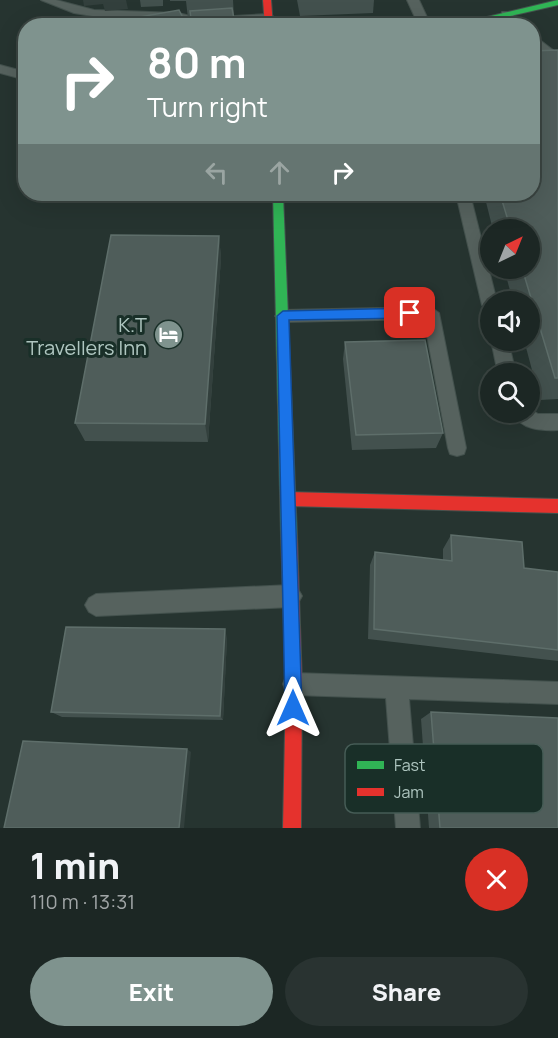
<!DOCTYPE html>
<html lang="en">
<head>
<meta charset="utf-8">
<style>
	:root { --surface:#1c2724; --page:#293331; --text:#f1f3f6; --muted:#a0a5a6; --line:#3a4441; --accent:#7f938e }
	body { margin:0; font-family:Manrope,sans-serif; background:var(--page); color:var(--text); height:100vh; display:flex; flex-direction:column; font-size:22px; white-space:nowrap }
	* { box-sizing:border-box; margin:0 }
	p { font-size:20px; color:var(--muted) }
	.icon { flex:none; width:33px; height:33px; fill:none; stroke:currentColor; stroke-width:2; stroke-linecap:round; stroke-linejoin:round }
	.map { position:relative; height:828px; overflow:hidden }
	.sheet { display:flex; flex-direction:column; background:var(--surface); flex:1 }
	.sheet>* { flex:none }
	.guide { position:absolute; left:18px; top:18px; width:522px; height:183px; border-radius:24px; box-shadow:0 6px 24px #0002,0 0 0 2px var(--line); background:#7f938e; color:#fff; overflow:hidden }
	.needle { width:39px; rotate:43deg }
	.controls { position:absolute; left:480px; top:219px; display:grid; gap:12px }
	.controls a { display:grid; place-items:center; width:60px; height:60px; border-radius:50%; background:var(--surface); box-shadow:0 6px 24px #0002,0 0 0 2px var(--line); font-size:30px }
	.pin { position:absolute; display:grid; place-items:center; width:51px; height:51px; color:#fff; margin:-26px; border-radius:12px; box-shadow:0 3px 9px #0006 }
	.me { position:absolute; width:66px; margin:-33px; rotate:0deg; stroke-linejoin:round; filter:drop-shadow(0 0 4px #0008) }
	.turn { display:flex; align-items:center; gap:21px; height:126px; padding:0 30px; font-size:27px }
	.turn .icon { width:78px; height:78px; stroke-width:2.5 }
	.turn b { display:block; font-size:42px; line-height:51px }
	.lanes { display:flex; align-items:center; height:57px; padding:0 30px; background:#0003; justify-content:center; gap:30px; direction:ltr }
	.lanes .off { opacity:.35 }
	.round { display:grid; place-items:center; flex:none; width:63px; height:63px; border-radius:32px; background:var(--page) }
	.summary { display:flex; align-items:center; justify-content:space-between; height:102px; padding:0 30px }
	h1 { font-size:36px; font-weight:800; line-height:45px }
	.action { display:flex; gap:12px; margin-top:auto; padding:12px 30px }
	.action a { flex:1; height:69px; border-radius:36px; background:var(--accent); color:#fff; font-size:24px; font-weight:800; line-height:69px; text-align:center }
	.action a+a { background:var(--page); color:var(--text) }
	.map>svg:first-child { display:block }
	.lines { fill:none; stroke-linecap:round; stroke-linejoin:round }
	.lane-casing { stroke:#43514d; stroke-width:2 }
	.fast-casing { stroke:#43514d; stroke-width:2 }
	.jam-casing { stroke:#43514d; stroke-width:2 }
	.lane { fill:#56625e; fill-rule:evenodd }
	.fast { fill:#30b455; fill-rule:evenodd }
	.jam { fill:#e5322d; fill-rule:evenodd }
	.wall { fill:#43514e }
	.shaded-wall { fill:#33403d }
	.building { fill:#4f5d5a; stroke:#5e6e6a; stroke-width:1.5 }
	.route { fill:#1a73e8; stroke:#114b97; stroke-width:1.5 }
	.labels { text-anchor:middle; dominant-baseline:central; stroke-width:6; stroke-linejoin:round; paint-order:stroke }
	.poi-label { font-size:20px; fill:#afc6c0; stroke:#192f28; text-anchor:end }
	.key { fill:#192f28; stroke:#465c56; stroke-width:1.5 }
	.key-label { font-size:16px; fill:#afc6c0 }
</style>
</head>
<body>
<div class="map">
<svg width="558" height="828" viewBox="0 0 558 828">
	<rect width="100%" height="100%" fill="#263430"/>
	<g class="lines">
		<defs>
			<g id="lane">
				<polygon points="41,0 56,0 94,10 178,13 199,18 268,14 274,17 268,20 209,26 177,19 111,19 74,13"/>
				<polygon points="407,0 419,0 431,26 419,26"/>
				<polygon points="502,12 510,12 524,26 512,26 502,16"/>
				<polygon points="532,34 558,54 558,64 532,44"/>
				<polygon points="0,65 26,72 26,80 0,73"/>
				<polygon points="456,194 470,194 497,302 490,302 490,311 482,305"/>
				<polygon points="431,307 439,313 466,448 464,454 457,456 450,454 448,448 424,319 283,322 275,316 283,310"/>
				<polygon points="491,340 508,340 516,374 498,374"/>
				<path d="M530,409L538,414H558V430C541,431 521,430 512,412H530Z"/>
				<polygon points="291,585 298,589 302,596 298,603 291,607 96,616 89,612 85,605 89,598 96,594"/>
				<polygon points="294,673 558,682 558,704 409,699 420,828 396,828 386,698 294,695 286,692 283,684 286,676"/>
			</g>
			<g id="fast">
				<polygon points="558,0 558,5 467,26 449,26"/>
				<polygon points="273,194 283,194 297,536 294,541 289,543 284,541 281,536"/>
			</g>
			<g id="jam">
				<polygon points="263,0 271,0 273,26 265,26"/>
				<polygon points="288,492 558,499 558,513 288,506 283,504 281,499 283,494"/>
				<polygon points="289,529 294,531 297,536 302,684 301,828 283,828 286,684 281,536 284,531"/>
			</g>
		</defs>
		<use href="#lane" class="lane-casing"/>
		<use href="#fast" class="fast-casing"/>
		<use href="#jam" class="jam-casing"/>
		<use href="#lane" class="lane"/>
		<use href="#fast" class="fast"/>
		<use href="#jam" class="jam"/>
	</g>
	<g class="wall">
		<polygon points="140,0 163,0 163,6 141,7"/>
		<polygon points="170,0 233,0 234,17 235,26 191,26 191,19 188,19 186,1 170,1"/>
		<polygon points="297,0 374,0 373,13 300,16"/>
		<polygon points="558,50 558,399 540,400 524,340 530,340 530,302 513,302 504,268 530,268 530,230 493,230 484,194 532,194 537,51"/>
		<polygon points="219,236 221,258 208,442 85,441 75,423"/>
		<polygon points="345,342 443,433 436,448 352,450 343,359"/>
		<polygon points="451,535 524,568 558,572 558,661 368,639 370,565 375,552 443,560 443,549"/>
		<polygon points="227,638 223,720 62,717 51,712"/>
		<polygon points="431,712 558,828 429,828 421,719"/>
	</g>
	<g class="shaded-wall">
		<polygon points="83,0 126,0 128,9 105,11 103,4 84,6"/>
		<polygon points="539,45 537,53 532,54 532,47"/>
		<polygon points="322,194 383,194 322,203"/>
		<polygon points="219,236 221,258 208,442 205,424"/>
		<polygon points="225,629 227,638 223,720 220,716"/>
		<polygon points="187,749 191,752 184,828 179,828"/>
	</g>
	<g class="building">
		<polygon points="232,8 235,25 192,26 190,11"/>
		<polygon points="179,10 187,26 100,26 100,24"/>
		<polygon points="532,39 539,45 532,47"/>
		<polygon points="558,50 558,378 555,378 522,268 530,268 530,230 511,230 500,194 532,194 532,51"/>
		<polygon points="111,235 219,236 205,424 75,423"/>
		<polygon points="425,340 443,433 356,435 345,342"/>
		<polygon points="451,535 522,542 524,568 558,572 558,650 374,629 375,552 452,561"/>
		<polygon points="66,627 225,629 220,716 51,712"/>
		<polygon points="431,712 558,718 558,828 440,828"/>
		<polygon points="23,741 187,749 179,828 4,828"/>
	</g>
	<polygon class="route" points="410,308 416,313 410,318 289,320 302,708 299,714 293,717 287,714 285,708 277,316 283,311"/>
	<defs>
		<symbol id="hotel-disc" viewBox="-11 -11 22 22"><circle r="9.5" fill="#7f938e" stroke="#192f28"/><path d="M-6-4.5h1.5V1H6V5H4.5V3h-9V5H-6ZM-4 0a1.8 1.8 0 1 1 3.6 0ZM.5 0V-2.5h3Q6-2.5 6 0Z" fill="#fff"/></symbol>
	</defs>
	<g fill-rule="evenodd">
		<use href="#hotel-disc" x="152" y="318" width="33" height="33"/>
	</g>
	<g class="labels">
		<g class="poi-label">
			<text x="147" y="324">K.T<tspan x="147" dy="23">Travellers Inn</tspan></text>
		</g>
	</g>
	<rect x="345" y="744" width="198" height="69" rx="9" class="key"/>
	<rect x="357" y="761" width="27" height="8" fill="#30b455"/>
	<rect x="357" y="788" width="27" height="8" fill="#e5322d"/>
	<g class="key-label">
		<text x="394" y="771">Fast</text>
		<text x="394" y="798">Jam</text>
	</g>
</svg>
<div class="controls">
<a><svg class="needle" viewBox="-14 -14 28 28"><path d="M0-13l5 13h-10z" fill="#e53935"/><path d="M0 13l5-13h-10z" fill="#a0a5a6"/></svg></a>
<a><svg class="icon" aria-label="sound" viewBox="0 0 24 24"><path d="M4 9h4l5-4v14l-5-4H4zM17 9q2 3 0 6"/></svg></a>
<a><svg class="icon" aria-label="search" viewBox="0 0 24 24"><circle cx="10" cy="10" r="6"/><path d="M15 15l6 6"/></svg></a>
</div>
<div class="pin" style="left:410px;top:313px;background:#d93025"><svg class="icon" aria-label="arrive" viewBox="0 0 24 24"><path d="M6 21V4h12l-3 4 3 4H6"/></svg></div>
<svg class="me" style="left:293px;top:708px" viewBox="-20 -20 40 40"><path d="M0-17L14 15 0 8-14 15z" fill="#1a73e8" stroke="#fff" stroke-width="4"/></svg>
<div class="guide">
<div class="turn"><svg class="icon" aria-label="right" viewBox="0 0 24 24"><path d="M7 20v-9h11M14 6l5 5-5 5"/></svg><div><b>80 m</b>Turn right</div></div>
<div class="lanes"><svg class="icon off" aria-label="left" viewBox="0 0 24 24"><path d="M17 20v-9H6M10 6l-5 5 5 5"/></svg><svg class="icon off" aria-label="ahead" viewBox="0 0 24 24"><path d="M12 20V5M6 11l6-6 6 6"/></svg><svg class="icon" aria-label="right" viewBox="0 0 24 24"><path d="M7 20v-9h11M14 6l5 5-5 5"/></svg></div>
</div>
</div>
<section class="sheet">
<div class="summary"><div><h1>1 min</h1><p>110 m · 13:31</p></div><a class="round" style="background:#d93025;color:#fff"><svg class="icon" aria-label="close" viewBox="0 0 24 24"><path d="M6 6l12 12M18 6L6 18"/></svg></a></div>
<div class="action"><a>Exit</a><a>Share</a></div>
</section>
</body>
</html>
